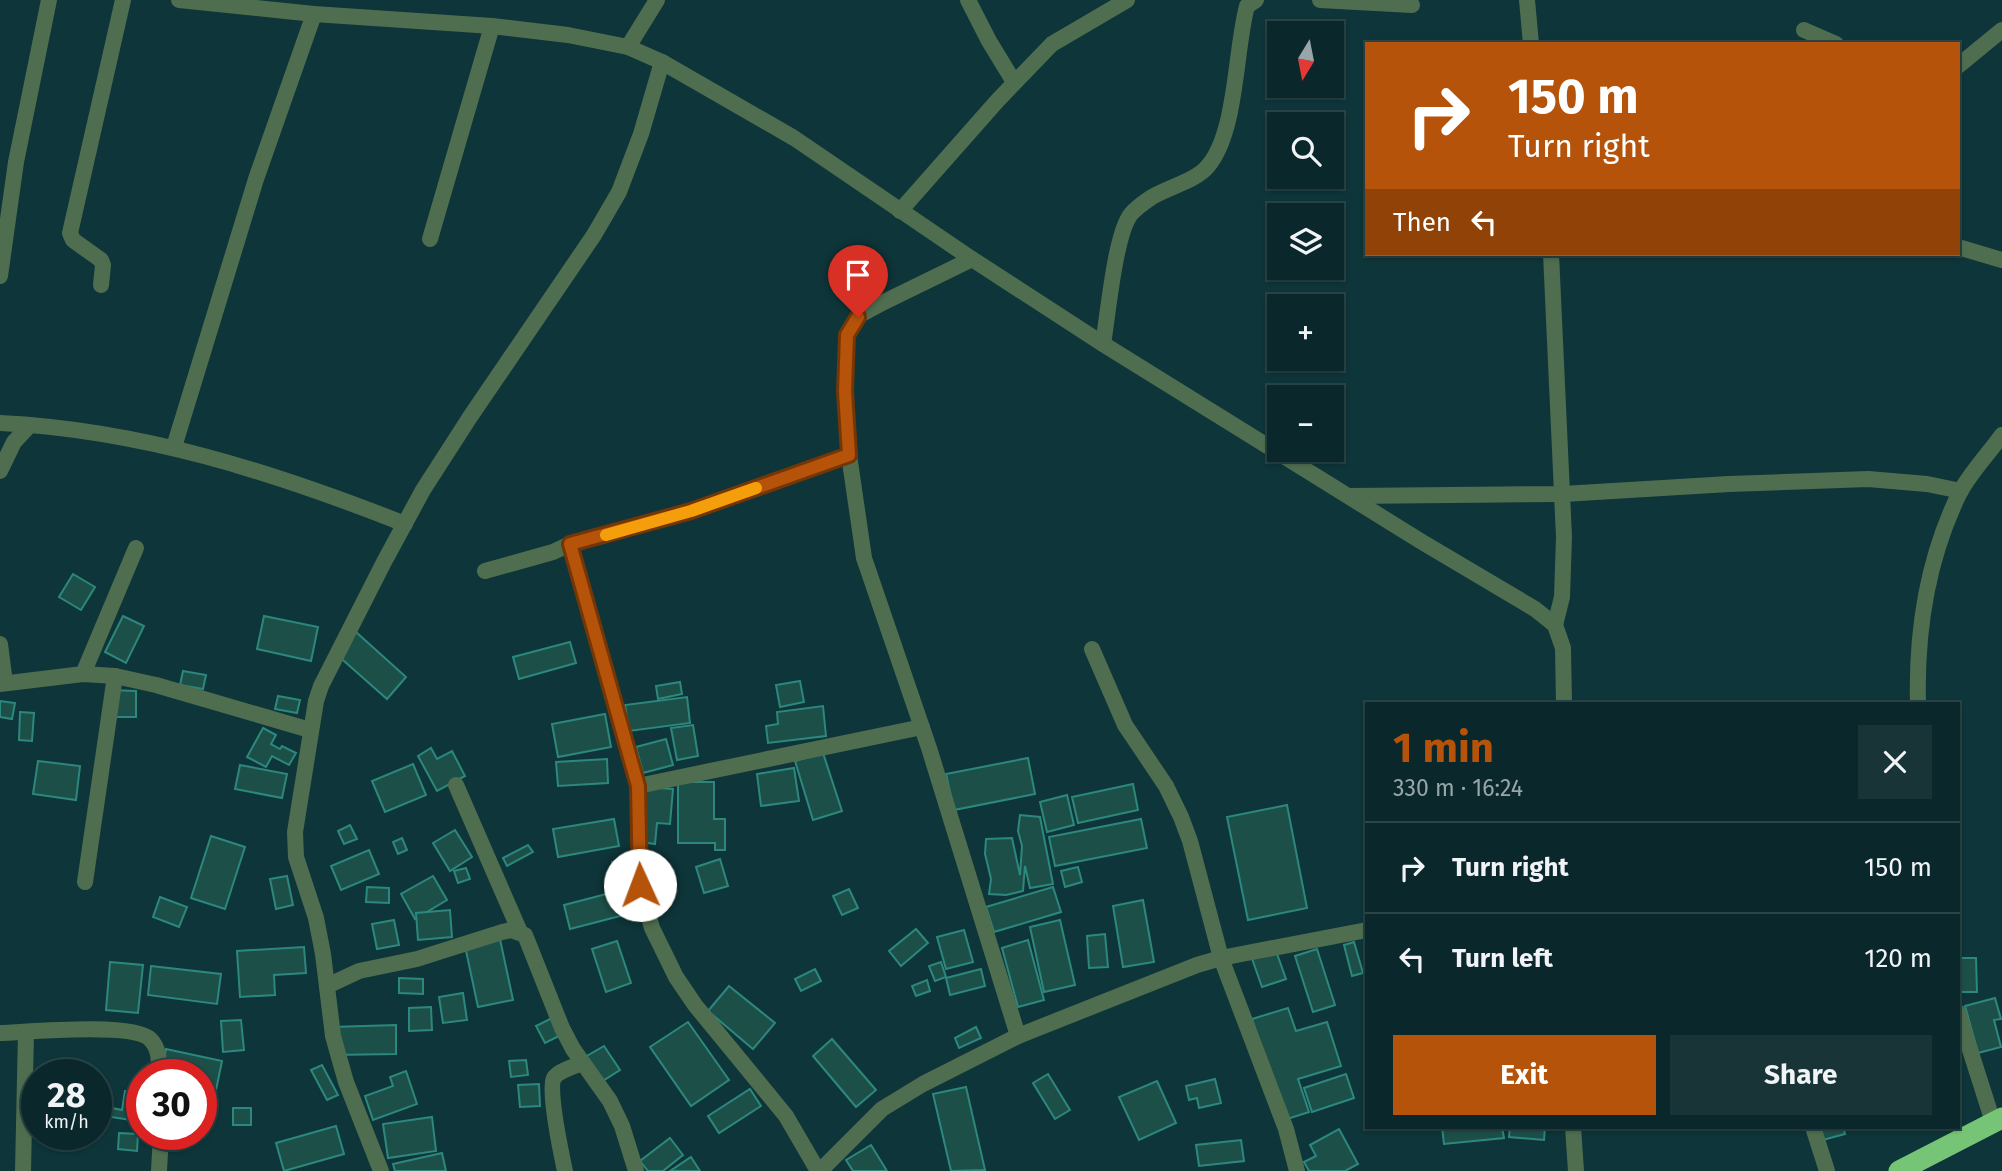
<!DOCTYPE html>
<html lang="en">
<head>
<meta charset="utf-8">
<style>
	:root { --surface:#0a282b; --page:#183437; --text:#f1f3f6; --muted:#99a6a9; --line:#2a4447; --accent:#b45309 }
	body { margin:0; font-family:"Fira Sans",sans-serif; background:var(--page); color:var(--text); height:100vh; display:flex; flex-direction:column; font-size:26px; white-space:nowrap }
	* { box-sizing:border-box; margin:0 }
	p { font-size:23px; color:var(--muted) }
	.icon { flex:none; width:38px; height:38px; fill:none; stroke:currentColor; stroke-width:2; stroke-linecap:round; stroke-linejoin:round }
	.map { position:relative; flex:1; overflow:hidden }
	.sheet { position:absolute; left:1365px; top:702px; width:595px; height:427px; display:flex; flex-direction:column; background:var(--surface); border-radius:0px; box-shadow:0 2px 5px #0004,0 0 0 2px var(--line) }
	.sheet>* { flex:none }
	.banner { position:absolute; left:1365px; top:42px; width:595px; height:214px; border-radius:0px; box-shadow:0 2px 5px #0004,0 0 0 2px var(--line); background:#b45309; color:#fff; overflow:hidden }
	.needle { width:46px; rotate:190deg }
	.tools { position:absolute; left:1267px; top:21px; display:grid; gap:14px }
	.tools a { display:grid; place-items:center; width:77px; height:77px; border-radius:0px; background:var(--surface); box-shadow:0 2px 5px #0004,0 0 0 2px var(--line); font-size:35px }
	.speed { position:absolute; left:21px; top:1059px; display:flex; gap:14px; font-size:35px; font-weight:700; text-align:center }
	.speed>* { display:grid; place-content:center; width:91px; height:91px; border-radius:50%; background:var(--surface); box-shadow:0 2px 5px #0004,0 0 0 2px var(--line); line-height:1 }
	.speed small { font-size:18px; font-weight:400 }
	.speed .limit { border:10px solid #d22; background:#fff; color:#111 }
	.pin { position:absolute; display:grid; place-items:center; width:60px; height:60px; color:#fff; margin:-72px -30px; border-radius:50% 50% 50% 0; rotate:-45deg; box-shadow:0 0 7px #0007 }
	.pin .icon { rotate:45deg }
	.me { position:absolute; width:77px; margin:-38px; rotate:358deg; stroke-linejoin:round; filter:drop-shadow(0 0 5px #0008) }
	.turn { display:flex; align-items:center; gap:24px; height:147px; padding:0 28px; font-size:32px }
	.turn .icon { width:91px; height:91px; stroke-width:2.5 }
	.turn b { display:block; font-size:49px; line-height:60px }
	.then { display:flex; align-items:center; height:66px; padding:0 28px; background:#0003; gap:14px; font-size:26px }
	.round { display:grid; place-items:center; flex:none; width:74px; height:74px; border-radius:0px; background:var(--page) }
	.overview { display:flex; align-items:center; justify-content:space-between; height:119px; padding:0 28px }
	h1 { font-size:42px; font-weight:700; line-height:52px; color:var(--accent) }
	.cta { display:flex; gap:14px; margin-top:auto; padding:14px 28px }
	.cta a { flex:1; height:80px; border-radius:0px; background:var(--accent); color:#fff; font-size:28px; font-weight:700; line-height:80px; text-align:center }
	.cta a+a { background:var(--page); color:var(--text) }
	ul { padding:0; list-style:none }
	li { display:flex; align-items:center; gap:21px; height:91px; padding:0 28px; border-top:2px solid var(--line) }
	li div { flex:1 }
	li b { display:block; font-size:26px }
	li em { font-style:normal }
	.map>svg:first-child { display:block }
	.building { fill:#1d4f49; stroke:#2c887d; stroke-width:2 }
	.lines { fill:none; stroke-linecap:round; stroke-linejoin:round }
	.minor { stroke:#4f6e4f; stroke-width:16 }
	.highway { stroke:#76c576; stroke-width:21 }
	.route-casing { stroke:#753606; stroke-width:18 }
	.route { stroke:#b45309; stroke-width:12 }
	.slow { stroke:#f59e0b; stroke-width:12 }
</style>
</head>
<body>
<div class="map">
<svg width="2002" height="1171" viewBox="0 0 2002 1171">
	<rect width="100%" height="100%" fill="#0e3539"/>
	<g class="building">
		<polygon points="73,574 95,587 81,610 59,597"/>
		<polygon points="123,616 144,626 126,663 105,652"/>
		<polygon points="264,616 318,627 311,661 257,649"/>
		<polygon points="356,632 406,677 387,699 336,654"/>
		<polygon points="570,642 576,663 519,679 513,657"/>
		<polygon points="183,671 206,675 203,689 180,685"/>
		<polygon points="800,681 804,702 780,707 776,685"/>
		<polygon points="680,682 682,694 658,699 656,686"/>
		<polygon points="111,690 136,691 136,717 110,717"/>
		<polygon points="278,696 300,700 297,713 275,709"/>
		<polygon points="687,697 690,723 629,731 625,705"/>
		<polygon points="0,701 15,703 12,719 0,717"/>
		<polygon points="823,706 826,736 768,743 766,726 778,724 777,712"/>
		<polygon points="20,712 34,713 32,741 19,740"/>
		<polygon points="605,714 611,747 558,757 552,724"/>
		<polygon points="693,725 698,756 677,760 671,728"/>
		<polygon points="263,728 276,735 271,744 280,749 282,746 296,753 289,765 272,756 266,767 247,757"/>
		<polygon points="666,739 673,765 643,773 636,747"/>
		<polygon points="431,748 437,759 452,751 465,776 437,791 418,756"/>
		<polygon points="823,753 842,811 813,820 795,761"/>
		<polygon points="1028,758 1035,794 954,810 946,774"/>
		<polygon points="607,759 608,783 558,786 556,762"/>
		<polygon points="38,761 80,766 76,800 33,794"/>
		<polygon points="413,764 426,795 385,812 372,781"/>
		<polygon points="240,765 287,774 282,798 235,789"/>
		<polygon points="794,768 799,801 761,806 757,774"/>
		<polygon points="678,782 714,782 714,819 725,819 725,850 715,850 715,843 678,843"/>
		<polygon points="1133,784 1138,810 1078,823 1072,797"/>
		<polygon points="645,787 673,789 670,824 657,823 655,844 641,842"/>
		<polygon points="1067,795 1074,825 1047,832 1040,802"/>
		<polygon points="1287,805 1307,908 1248,920 1227,817"/>
		<polygon points="1020,815 1040,817 1053,884 1030,888 1025,866 1023,891 1006,895 989,894 991,879 985,854 986,839 1012,838 1020,875 1022,846 1018,831"/>
		<polygon points="614,819 619,846 558,857 553,829"/>
		<polygon points="1141,819 1147,848 1055,866 1049,837"/>
		<polygon points="350,825 357,839 344,844 338,831"/>
		<polygon points="455,830 472,857 450,871 433,843"/>
		<polygon points="211,836 245,847 225,909 191,898"/>
		<polygon points="402,838 407,850 398,854 393,842"/>
		<polygon points="528,845 533,852 507,866 503,858"/>
		<polygon points="369,850 379,874 341,890 331,866"/>
		<polygon points="720,859 728,886 704,893 696,867"/>
		<polygon points="624,860 626,874 614,876 612,862"/>
		<polygon points="1078,867 1082,882 1065,887 1061,871"/>
		<polygon points="466,868 470,879 458,883 454,871"/>
		<polygon points="287,876 293,905 276,909 270,879"/>
		<polygon points="433,876 447,900 415,919 401,894"/>
		<polygon points="367,887 389,888 389,903 366,902"/>
		<polygon points="1053,887 1061,912 994,932 986,907"/>
		<polygon points="849,889 858,908 842,915 833,896"/>
		<polygon points="618,891 624,915 570,929 564,905"/>
		<polygon points="160,897 187,907 179,927 153,917"/>
		<polygon points="1143,900 1154,962 1123,967 1113,906"/>
		<polygon points="450,910 452,937 418,940 416,913"/>
		<polygon points="394,920 399,945 377,949 372,924"/>
		<polygon points="1060,920 1075,985 1044,992 1030,927"/>
		<polygon points="916,929 928,943 901,966 889,951"/>
		<polygon points="964,930 973,962 946,969 937,937"/>
		<polygon points="1105,934 1108,967 1089,968 1087,936"/>
		<polygon points="500,939 513,1000 478,1007 465,946"/>
		<polygon points="1028,940 1044,1000 1018,1007 1002,948"/>
		<polygon points="617,941 631,983 606,992 592,949"/>
		<polygon points="1354,942 1363,973 1352,976 1344,945"/>
		<polygon points="304,947 306,973 274,975 275,995 240,997 237,951"/>
		<polygon points="1275,948 1286,979 1262,987 1251,956"/>
		<polygon points="1317,949 1335,1005 1313,1012 1295,956"/>
		<polygon points="1958,958 1976,958 1977,992 1960,992"/>
		<polygon points="110,962 143,965 138,1013 106,1010"/>
		<polygon points="941,962 946,977 935,981 929,966"/>
		<polygon points="151,966 221,974 217,1004 148,995"/>
		<polygon points="815,969 821,981 801,991 795,979"/>
		<polygon points="981,969 985,986 950,995 946,978"/>
		<polygon points="399,978 423,979 423,994 399,993"/>
		<polygon points="927,980 930,991 916,996 912,986"/>
		<polygon points="729,986 775,1023 753,1049 708,1011"/>
		<polygon points="463,993 467,1020 443,1023 439,997"/>
		<polygon points="1995,998 2001,1019 1994,1020 2001,1047 1978,1053 1965,1006"/>
		<polygon points="431,1007 432,1030 409,1031 409,1008"/>
		<polygon points="1288,1008 1296,1031 1327,1022 1341,1066 1298,1079 1309,1112 1284,1120 1252,1019"/>
		<polygon points="552,1018 561,1035 545,1043 536,1026"/>
		<polygon points="241,1020 244,1050 223,1052 221,1021"/>
		<polygon points="688,1022 729,1080 691,1106 650,1047"/>
		<polygon points="396,1025 396,1054 333,1055 332,1027"/>
		<polygon points="976,1027 981,1038 959,1048 955,1038"/>
		<polygon points="832,1039 876,1090 856,1107 813,1056"/>
		<polygon points="604,1046 620,1070 601,1082 585,1057"/>
		<polygon points="166,1049 222,1061 216,1090 201,1087 201,1074 161,1074"/>
		<polygon points="526,1060 528,1075 511,1077 509,1061"/>
		<polygon points="322,1065 338,1095 327,1100 311,1070"/>
		<polygon points="406,1071 417,1104 373,1120 365,1096 393,1086 390,1077"/>
		<polygon points="1048,1074 1070,1110 1055,1119 1033,1083"/>
		<polygon points="1346,1074 1354,1098 1312,1112 1304,1088"/>
		<polygon points="1215,1079 1221,1103 1199,1108 1197,1098 1189,1100 1186,1086"/>
		<polygon points="1157,1081 1176,1123 1139,1140 1119,1097"/>
		<polygon points="539,1084 540,1106 520,1107 518,1085"/>
		<polygon points="966,1087 985,1170 951,1171 933,1094"/>
		<polygon points="750,1089 761,1106 719,1133 708,1116"/>
		<polygon points="125,1091 142,1093 138,1121 111,1117 112,1108 122,1110"/>
		<rect x="233" y="1108" width="18" height="17"/>
		<polygon points="432,1117 436,1151 388,1158 383,1124"/>
		<polygon points="336,1126 344,1154 284,1171 276,1143"/>
		<polygon points="1442,1127 1502,1127 1504,1138 1444,1144"/>
		<polygon points="1510,1127 1545,1127 1544,1140 1509,1137"/>
		<polygon points="1815,1127 1843,1127 1845,1134 1819,1141"/>
		<polygon points="1339,1129 1358,1164 1345,1171 1309,1171 1304,1162 1316,1156 1310,1145"/>
		<polygon points="119,1133 138,1134 137,1151 118,1149"/>
		<polygon points="670,1138 683,1155 663,1171 648,1171 640,1161"/>
		<polygon points="1241,1140 1244,1161 1199,1166 1196,1145"/>
		<polygon points="871,1145 887,1171 853,1171 846,1160"/>
		<polygon points="442,1153 446,1171 395,1171 393,1164"/>
		<polygon points="691,1157 700,1171 670,1171"/>
	</g>
	<g class="lines">
		<g class="minor">
			<polyline points="179,0 314,14 492,26 568,35 628,47 662,62 794,138 972,259 1103,344 1422,542 1535,609 1555,625 1563,648 1564,704"/>
			<polyline points="968,0 989,41 1014,82"/>
			<polyline points="1320,0 1412,5"/>
			<polyline points="1527,0 1531,44"/>
			<polyline points="1804,30 1836,44"/>
			<polyline points="628,47 657,0"/>
			<polyline points="1958,66 2002,30"/>
			<polyline points="900,211 998,100 1052,44 1127,0"/>
			<polyline points="430,239 492,26"/>
			<polyline points="1958,247 2002,260"/>
			<polyline points="1551,254 1564,537 1562,597 1555,625"/>
			<polyline points="972,259 884,302 858,316 847,335 845,392 849,455 864,558 929,748 1018,1036"/>
			<polyline points="0,276 16,162 49,0"/>
			<polyline points="101,285 103,265 101,260 73,240 70,233 123,0"/>
			<path d="M1103,344C1108,315 1115,234 1131,214C1136,208 1146,201 1152,197C1168,187 1196,181 1208,166C1237,132 1235,50 1247,6L1256,0"/>
			<path d="M0,423C142,430 273,472 405,524"/>
			<polyline points="174,447 256,179 314,14"/>
			<polyline points="0,471 14,442 30,425"/>
			<polyline points="1349,496 1563,494 1729,484 1868,479 1927,484 1961,491"/>
			<polyline points="570,544 638,786 640,885 652,928 676,977 695,1005 786,1116 818,1171"/>
			<polyline points="485,571 553,552 570,544 691,511 849,455"/>
			<polyline points="0,644 5,683"/>
			<polyline points="1092,649 1125,725 1166,786 1181,817 1190,841 1221,958 1286,1129 1297,1171"/>
			<polyline points="83,674 136,548"/>
			<polyline points="0,684 83,674 115,676 156,685 310,730"/>
			<path d="M1918,704C1916,631 1928,557 1960,492C1971,472 1989,453 2002,435"/>
			<polyline points="456,785 520,932"/>
			<polyline points="638,786 922,727"/>
			<polyline points="85,882 115,676"/>
			<polyline points="327,986 359,971 417,959 502,932 511,930 525,935 562,1028 573,1049 610,1101 622,1126 636,1171"/>
			<polyline points="1958,1012 1993,1122"/>
			<path d="M0,1033C28,1032 132,1022 150,1039C160,1049 159,1062 159,1074"/>
			<polyline points="1573,1127 1576,1171"/>
			<polyline points="1813,1127 1827,1171"/>
			<polyline points="23,1171 26,1032"/>
			<polyline points="159,1171 161,1134"/>
			<polyline points="381,1171 346,1082 333,1036 323,954 316,918 296,857 295,832 316,701 321,686 384,562 423,490 470,417 594,235 619,192 641,134 662,62"/>
			<path d="M565,1171C562,1157 547,1088 554,1078C558,1071 575,1066 583,1063"/>
			<polyline points="820,1171 882,1109 923,1084 1018,1036 1197,965 1221,958 1367,930"/>
		</g>
		<polyline class="highway" points="1899,1171 2002,1118"/>
	</g>
	<g class="lines">
		<defs>
			<polyline id="route" points="640,885 638,786 570,544 691,511 849,455 845,391 847,335 858,317"/>
		</defs>
		<use href="#route" class="route-casing"/>
		<use href="#route" class="route"/>
		<polyline class="slow" points="606,535 691,511 756,488"/>
	</g>
</svg>
<div class="tools">
<a><svg class="needle" viewBox="-14 -14 28 28"><path d="M0-13l5 13h-10z" fill="#e53935"/><path d="M0 13l5-13h-10z" fill="#99a6a9"/></svg></a>
<a><svg class="icon" aria-label="search" viewBox="0 0 24 24"><circle cx="10" cy="10" r="6"/><path d="M15 15l6 6"/></svg></a>
<a><svg class="icon" aria-label="layers" viewBox="0 0 24 24"><path d="M12 4l9 5-9 5-9-5zM3 14l9 5 9-5"/></svg></a>
<a>+</a>
<a>−</a>
</div>
<div class="speed"><div>28<small>km/h</small></div><div class="limit">30</div></div>
<div class="pin" style="left:858px;top:317px;background:#d93025"><svg class="icon" aria-label="arrive" viewBox="0 0 24 24"><path d="M6 21V4h12l-3 4 3 4H6"/></svg></div>
<svg class="me" style="left:640px;top:885px" viewBox="-20 -20 40 40"><circle r="19" fill="#fff"/><path d="M0-13L10 11 0 6-10 11z" fill="#b45309"/></svg>
<div class="banner">
<div class="turn"><svg class="icon" aria-label="right" viewBox="0 0 24 24"><path d="M7 20v-9h11M14 6l5 5-5 5"/></svg><div><b>150 m</b>Turn right</div></div>
<div class="then">Then<svg class="icon" aria-label="left" viewBox="0 0 24 24"><path d="M17 20v-9H6M10 6l-5 5 5 5"/></svg></div>
</div>
<section class="sheet">
<div class="overview"><div><h1>1 min</h1><p>330 m · 16:24</p></div><a class="round"><svg class="icon" aria-label="close" viewBox="0 0 24 24"><path d="M6 6l12 12M18 6L6 18"/></svg></a></div>
<ul>
<li><svg class="icon" aria-label="right" viewBox="0 0 24 24"><path d="M7 20v-9h11M14 6l5 5-5 5"/></svg><div><b>Turn right</b></div><em>150 m</em></li>
<li><svg class="icon" aria-label="left" viewBox="0 0 24 24"><path d="M17 20v-9H6M10 6l-5 5 5 5"/></svg><div><b>Turn left</b></div><em>120 m</em></li>
</ul>
<div class="cta"><a>Exit</a><a>Share</a></div>
</section>
</div>
</body>
</html>
